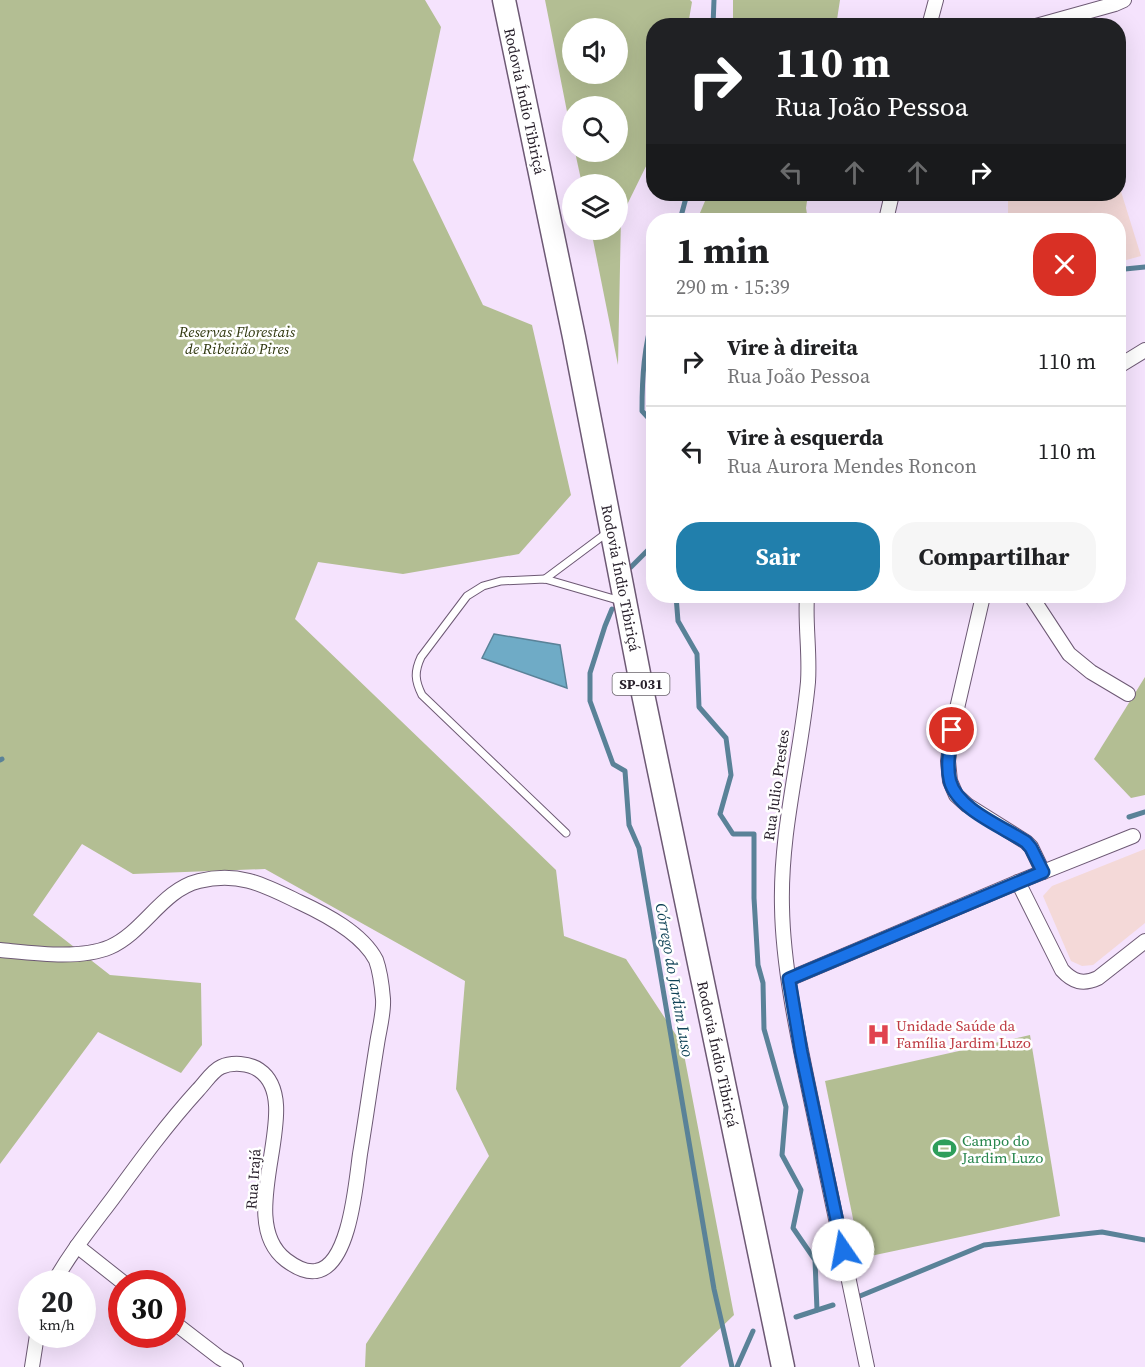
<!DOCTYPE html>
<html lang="pt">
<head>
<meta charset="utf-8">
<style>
	:root { --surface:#fff; --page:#f6f6f6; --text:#202124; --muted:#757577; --line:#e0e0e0; --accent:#217fac }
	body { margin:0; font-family:"Source Serif 4",serif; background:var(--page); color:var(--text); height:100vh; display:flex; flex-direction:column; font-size:22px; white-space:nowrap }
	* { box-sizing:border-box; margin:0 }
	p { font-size:20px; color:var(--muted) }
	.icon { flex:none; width:33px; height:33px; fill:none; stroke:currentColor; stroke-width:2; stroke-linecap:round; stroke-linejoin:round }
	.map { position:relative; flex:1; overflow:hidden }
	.drawer { position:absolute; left:646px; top:213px; width:480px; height:390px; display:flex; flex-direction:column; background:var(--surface); border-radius:24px; box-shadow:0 6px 24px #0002 }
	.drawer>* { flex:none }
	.banner { position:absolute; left:646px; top:18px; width:480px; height:183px; border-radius:24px; box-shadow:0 6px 24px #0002; background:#202124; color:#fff; overflow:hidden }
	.tools { position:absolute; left:562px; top:18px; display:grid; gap:12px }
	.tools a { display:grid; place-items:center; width:66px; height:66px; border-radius:50%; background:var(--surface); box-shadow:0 6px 24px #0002; font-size:30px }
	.speed { position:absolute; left:18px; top:1270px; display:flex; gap:12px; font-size:30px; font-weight:700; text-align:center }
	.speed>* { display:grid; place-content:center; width:78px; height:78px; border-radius:50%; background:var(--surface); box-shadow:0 6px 24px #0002; line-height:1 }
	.speed small { font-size:15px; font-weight:400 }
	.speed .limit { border:9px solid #d22; background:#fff; color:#111 }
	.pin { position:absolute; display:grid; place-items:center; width:51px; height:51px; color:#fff; margin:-26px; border:3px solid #fff; border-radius:50%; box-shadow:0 2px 6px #0007 }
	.me { position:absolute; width:66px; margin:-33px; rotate:348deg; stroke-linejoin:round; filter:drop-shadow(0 0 4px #0008) }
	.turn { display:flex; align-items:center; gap:21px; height:126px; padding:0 30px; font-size:27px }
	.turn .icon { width:78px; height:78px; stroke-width:2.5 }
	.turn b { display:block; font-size:42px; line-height:51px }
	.lanes { display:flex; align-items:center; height:57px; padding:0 30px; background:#0003; justify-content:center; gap:30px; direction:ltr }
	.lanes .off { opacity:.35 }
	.round { display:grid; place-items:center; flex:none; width:63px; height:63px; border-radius:24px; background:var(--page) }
	.summary { display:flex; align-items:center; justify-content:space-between; height:102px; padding:0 30px }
	h1 { font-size:36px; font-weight:700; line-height:45px }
	.primary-button { display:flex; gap:12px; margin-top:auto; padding:12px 30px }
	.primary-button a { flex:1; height:69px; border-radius:24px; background:var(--accent); color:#fff; font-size:24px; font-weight:700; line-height:69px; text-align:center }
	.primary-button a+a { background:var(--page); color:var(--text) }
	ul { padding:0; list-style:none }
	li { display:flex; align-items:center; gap:18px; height:90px; padding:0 30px; border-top:2px solid var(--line) }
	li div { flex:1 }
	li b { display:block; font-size:22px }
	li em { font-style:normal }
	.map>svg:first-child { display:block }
	.education { fill:#f4d9d8 }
	.green { fill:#b3be93; fill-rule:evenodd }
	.water { fill:#6fabc6; stroke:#5a8298; stroke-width:1.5 }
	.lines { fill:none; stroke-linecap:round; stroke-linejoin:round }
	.stream { stroke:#5a8298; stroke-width:5 }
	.service-casing { stroke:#6d5974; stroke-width:9 }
	.minor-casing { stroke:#6d5974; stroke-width:16 }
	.trunk-casing { stroke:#6d5974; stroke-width:25 }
	.service { stroke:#fff; stroke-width:7 }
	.minor { stroke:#fff; stroke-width:14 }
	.trunk { stroke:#fff; stroke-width:22 }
	.route-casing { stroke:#114b97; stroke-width:15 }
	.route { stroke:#1a73e8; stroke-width:10 }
	.labels { text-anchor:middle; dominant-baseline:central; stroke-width:5; stroke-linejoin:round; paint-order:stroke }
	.shield { fill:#fff; stroke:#69646b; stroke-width:1.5 }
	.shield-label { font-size:14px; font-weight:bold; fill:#29212c }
	.street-label { font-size:15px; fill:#29212c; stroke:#fff }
	.park-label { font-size:15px; font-style:italic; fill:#30380f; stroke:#fff }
	.health-label { font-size:15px; fill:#be3a42; stroke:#fff; text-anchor:start }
	.leisure-label { font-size:15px; fill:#27864d; stroke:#fff; text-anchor:start }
	.water-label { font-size:16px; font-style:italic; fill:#114458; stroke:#fff }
</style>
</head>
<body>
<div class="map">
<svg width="1145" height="1367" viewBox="0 0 1145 1367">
	<rect width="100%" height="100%" fill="#f5e3fd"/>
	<g class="education">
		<polygon points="1119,185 1141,256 1119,262 1119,220 1008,220 1008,194 1119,194"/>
		<polygon points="1145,849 1145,923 1093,965 1082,966 1071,961 1043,896 1052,886"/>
	</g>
	<g class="green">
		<polygon points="0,0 425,0 441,27 413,160 483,305 532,325 571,495 519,554 403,574 318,562 295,619 556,870 564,936 626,959 682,1044 734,1315 680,1367 365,1367 366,1344 489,1156 456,1089 465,981 265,869 133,874 82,844 33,915 110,975 201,983 202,1045 181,1073 98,1032 0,1164"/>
		<path d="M545,0H690L692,2L688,25L654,26V150L621,217L618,365L591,230H618V184H582L575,152H618V106H573V142ZM618,28V74H573V28Z"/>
		<polygon points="733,0 840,0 836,26 733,25"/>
		<polygon points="708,194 808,194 806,208 808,220 697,220"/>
		<polygon points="1145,677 1145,795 1131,798 1094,759"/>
		<polygon points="1030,1035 1060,1216 861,1258 825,1081"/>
	</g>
	<polygon class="water" points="494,634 560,645 567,688 482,658"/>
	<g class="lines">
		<g class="stream">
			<polyline points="713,26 714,0"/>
			<polyline points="680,220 687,194"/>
			<polyline points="1119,272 1125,269 1145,267"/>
			<path d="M654,314C644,346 642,377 642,411L654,424"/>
			<polyline points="631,567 654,544"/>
			<polyline points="676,596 678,621 697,654 699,707 726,738 731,775 720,814 733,834 754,834 754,898 758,965 763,983 764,1029 786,1107 782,1155 801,1190 793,1228 815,1260 817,1310"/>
			<polyline points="612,609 605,626 590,673 590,701 613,764 625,771 629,825 639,848 714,1289 732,1367"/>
			<polyline points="0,760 2,759"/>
			<polyline points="1129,817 1145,812"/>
			<polyline points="860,1296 984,1245 1102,1232 1145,1240"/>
			<polyline points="796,1317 833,1305"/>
			<polyline points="737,1367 753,1331"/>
		</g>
		<defs>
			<g id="service">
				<polyline points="545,579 608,532"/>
				<path d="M566,833L422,695C415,681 414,672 421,657L467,596L483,586L501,581L545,579L621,601"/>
			</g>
			<g id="minor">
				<polyline points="929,26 936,0"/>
				<polyline points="1036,26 1115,4 1124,0"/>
				<polyline points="886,220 892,194"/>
				<polyline points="1119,366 1145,350"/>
				<path d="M807,596C805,624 810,653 808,682C801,757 780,830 782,907C783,971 800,1046 813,1109C831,1195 849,1281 867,1367"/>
				<polyline points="983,596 952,730 948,761 950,781 956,795 967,805 1026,842 1031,847 1043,872"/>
				<polyline points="1031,596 1069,654 1091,672 1128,694"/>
				<path d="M1018,882L1062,970C1073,982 1083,985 1098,978L1145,941"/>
				<path d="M0,950C32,953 80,960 110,947C144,932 162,890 199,881C239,871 264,885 299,902C325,914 362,933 376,960C380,971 382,987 383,999C384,1013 379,1030 377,1044C371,1081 366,1118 360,1154C356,1182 350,1266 316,1271C305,1273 294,1266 286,1260C231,1218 308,1103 259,1070C249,1063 232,1062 221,1067C212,1071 205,1083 198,1090C167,1124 140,1161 113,1198C92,1226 70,1253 53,1284"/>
				<polyline points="789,979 1018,882 1133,836"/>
				<polyline points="77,1246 125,1284"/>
				<polyline points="172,1321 220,1358 236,1367"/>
				<polyline points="32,1367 37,1335"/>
			</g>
			<polyline id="trunk" points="504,0 574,337 643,694 783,1367"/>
		</defs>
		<use href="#service" class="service-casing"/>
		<use href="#minor" class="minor-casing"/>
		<use href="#trunk" class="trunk-casing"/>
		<use href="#service" class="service"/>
		<use href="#minor" class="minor"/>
		<use href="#trunk" class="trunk"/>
	</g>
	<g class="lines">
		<defs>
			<path id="route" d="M843,1250L801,1051L789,979L1043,872L1031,848L1026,842C1003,827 957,809 950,781C946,765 950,746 952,730"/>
		</defs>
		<use href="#route" class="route-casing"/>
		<use href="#route" class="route"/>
	</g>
	<defs>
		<symbol id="hospital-bare" viewBox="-9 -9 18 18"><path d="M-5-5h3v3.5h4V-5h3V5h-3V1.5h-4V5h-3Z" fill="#e0444e" stroke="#fff" stroke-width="2.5" paint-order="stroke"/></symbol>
		<symbol id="stadium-bare" viewBox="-9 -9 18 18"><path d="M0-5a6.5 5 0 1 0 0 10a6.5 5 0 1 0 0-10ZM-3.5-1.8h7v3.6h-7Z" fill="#2e9e5b" stroke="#fff" stroke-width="2.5" paint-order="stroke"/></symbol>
	</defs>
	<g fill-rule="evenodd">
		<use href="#hospital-bare" x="862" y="1018" width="33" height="33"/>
		<use href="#stadium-bare" x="928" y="1132" width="33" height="33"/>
	</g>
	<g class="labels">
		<rect class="shield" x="612.5" y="673" width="57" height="22" rx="4.5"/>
		<g class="shield-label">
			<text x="641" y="684">SP-031</text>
		</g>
		<g class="street-label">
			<text transform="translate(525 101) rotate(78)">Rodovia Índio Tibiriçá</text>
			<text transform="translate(621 578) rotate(79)">Rodovia Índio Tibiriçá</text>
			<text transform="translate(776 785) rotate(-82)">Rua Julio Prestes</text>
			<text transform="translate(718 1054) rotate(78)">Rodovia Índio Tibiriçá</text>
			<text transform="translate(253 1179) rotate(-86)">Rua Irajá</text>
		</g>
		<g class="park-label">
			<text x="237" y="331">Reservas Florestais<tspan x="237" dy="17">de Ribeirão Pires</tspan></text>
		</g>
		<g class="health-label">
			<text x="896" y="1025">Unidade Saúde da<tspan x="896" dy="17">Família Jardim Luzo</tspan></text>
		</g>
		<g class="leisure-label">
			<text x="962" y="1140">Campo do<tspan x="962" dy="17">Jardim Luzo</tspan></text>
		</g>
		<g class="water-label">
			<text transform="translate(675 980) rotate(80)">Córrego do Jardim Luso</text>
		</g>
	</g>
</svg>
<div class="tools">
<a><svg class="icon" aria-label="sound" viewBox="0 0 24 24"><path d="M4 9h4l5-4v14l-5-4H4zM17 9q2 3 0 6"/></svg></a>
<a><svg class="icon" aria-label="search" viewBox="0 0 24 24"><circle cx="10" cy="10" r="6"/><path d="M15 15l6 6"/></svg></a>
<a><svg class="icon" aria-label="layers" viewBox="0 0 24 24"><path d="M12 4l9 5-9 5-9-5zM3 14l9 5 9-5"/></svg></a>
</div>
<div class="speed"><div>20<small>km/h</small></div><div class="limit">30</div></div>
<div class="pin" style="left:952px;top:730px;background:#d93025"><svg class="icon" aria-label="arrive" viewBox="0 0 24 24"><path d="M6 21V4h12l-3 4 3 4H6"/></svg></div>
<svg class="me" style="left:843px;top:1250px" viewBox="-20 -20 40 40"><circle r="19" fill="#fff"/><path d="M0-13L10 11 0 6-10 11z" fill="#1a73e8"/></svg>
<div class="banner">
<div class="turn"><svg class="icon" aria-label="right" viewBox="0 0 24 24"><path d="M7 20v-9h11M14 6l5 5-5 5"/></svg><div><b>110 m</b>Rua João Pessoa</div></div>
<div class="lanes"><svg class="icon off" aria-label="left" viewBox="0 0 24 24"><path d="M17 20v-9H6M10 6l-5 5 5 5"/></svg><svg class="icon off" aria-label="ahead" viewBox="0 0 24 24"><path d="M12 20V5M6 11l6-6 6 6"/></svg><svg class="icon off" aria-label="ahead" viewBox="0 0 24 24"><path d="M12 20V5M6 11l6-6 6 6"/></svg><svg class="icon" aria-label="right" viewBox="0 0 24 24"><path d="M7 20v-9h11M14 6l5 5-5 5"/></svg></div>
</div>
<section class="drawer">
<div class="summary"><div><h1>1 min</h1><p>290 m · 15:39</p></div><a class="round" style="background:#d93025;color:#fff"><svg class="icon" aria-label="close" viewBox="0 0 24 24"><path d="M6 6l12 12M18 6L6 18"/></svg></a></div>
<ul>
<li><svg class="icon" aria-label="right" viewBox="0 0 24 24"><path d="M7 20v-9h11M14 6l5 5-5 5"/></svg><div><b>Vire à direita</b><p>Rua João Pessoa</p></div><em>110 m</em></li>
<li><svg class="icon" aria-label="left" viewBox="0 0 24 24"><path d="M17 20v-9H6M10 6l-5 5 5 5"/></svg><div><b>Vire à esquerda</b><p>Rua Aurora Mendes Roncon</p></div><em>110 m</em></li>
</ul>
<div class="primary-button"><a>Sair</a><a>Compartilhar</a></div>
</section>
</div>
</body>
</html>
